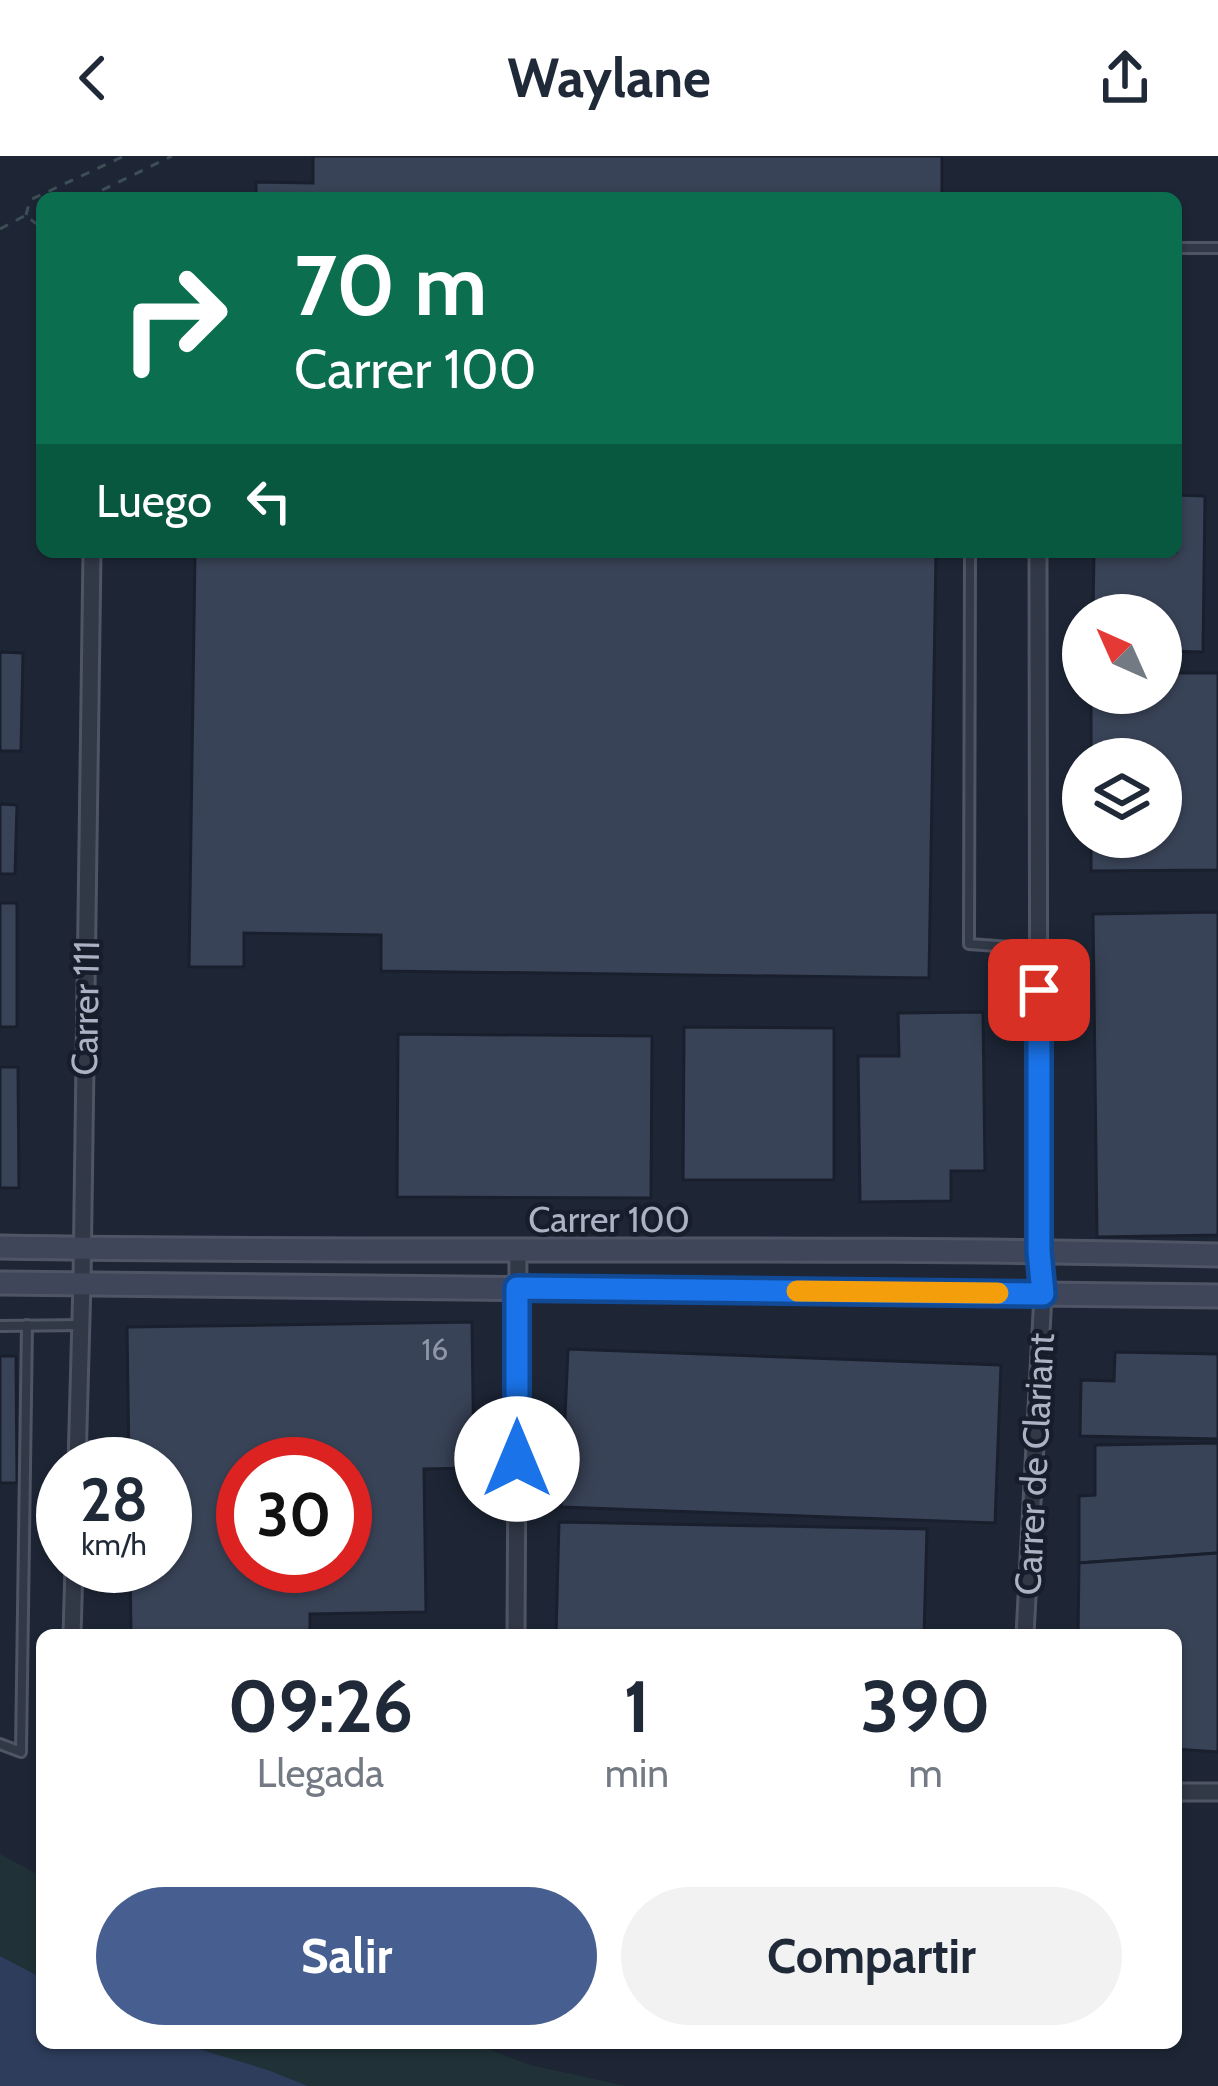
<!DOCTYPE html>
<html lang="es">
<head>
<meta charset="utf-8">
<style>
	:root { --surface:#fff; --page:#f2f2f3; --text:#1f2937; --muted:#747a83; --accent:#475e90 }
	body { margin:0; font-family:Cabin,sans-serif; background:var(--page); color:var(--text); height:100vh; display:flex; flex-direction:column; font-size:45px; white-space:nowrap }
	* { box-sizing:border-box; margin:0 }
	p { font-size:39px; color:var(--muted) }
	.icon { flex:none; width:66px; height:66px; fill:none; stroke:currentColor; stroke-width:2; stroke-linecap:round; stroke-linejoin:round }
	.map { position:relative; flex:1; overflow:hidden }
	.details { position:absolute; left:36px; top:1473px; width:1146px; height:420px; display:flex; flex-direction:column; background:var(--surface); border-radius:18px; box-shadow:0 3px 9px #0004 }
	.details>* { flex:none }
	.banner { position:absolute; left:36px; top:36px; width:1146px; height:366px; border-radius:18px; box-shadow:0 3px 9px #0004; background:#0b6e4f; color:#fff; overflow:hidden }
	.needle { width:78px; rotate:315deg }
	.controls { position:absolute; left:1062px; top:438px; display:grid; gap:24px }
	.controls a { display:grid; place-items:center; width:120px; height:120px; border-radius:50%; background:var(--surface); box-shadow:0 3px 9px #0004; font-size:60px }
	.speed { position:absolute; left:36px; top:1281px; display:flex; gap:24px; font-size:60px; font-weight:700; text-align:center }
	.speed>* { display:grid; place-content:center; width:156px; height:156px; border-radius:50%; background:var(--surface); box-shadow:0 3px 9px #0004; line-height:1 }
	.speed small { font-size:30px; font-weight:400 }
	.speed .limit { border:18px solid #d22; background:#fff; color:#111 }
	.pin { position:absolute; display:grid; place-items:center; width:102px; height:102px; color:#fff; margin:-51px; border-radius:24px; box-shadow:0 6px 18px #0006 }
	.me { position:absolute; width:132px; margin:-66px; rotate:0deg; stroke-linejoin:round; filter:drop-shadow(0 0 9px #0008) }
	.turn { display:flex; align-items:center; gap:42px; height:252px; padding:0 60px; font-size:54px }
	.turn .icon { width:156px; height:156px; stroke-width:2.5 }
	.turn b { display:block; font-size:84px; line-height:102px }
	.then { display:flex; align-items:center; height:114px; padding:0 60px; background:#0003; gap:24px; font-size:45px }
	.eta { display:flex; justify-content:space-evenly; align-items:center; height:204px; text-align:center }
	.eta b { font-size:72px; font-weight:700; line-height:84px }
	.button { display:flex; gap:24px; margin-top:auto; padding:24px 60px }
	.button a { flex:1; height:138px; border-radius:72px; background:var(--accent); color:#fff; font-size:48px; font-weight:700; line-height:138px; text-align:center }
	.button a+a { background:var(--page); color:var(--text) }
	header { display:flex; justify-content:space-between; align-items:center; height:156px; padding:0 60px; background:var(--surface); font-size:54px; font-weight:700 }
	.map>svg:first-child { display:block }
	.green { fill:#203237 }
	.water { fill:#2e3d5c }
	.building { fill:#394357; stroke:#191f2d; stroke-width:3; fill-rule:evenodd }
	.lines { fill:none; stroke-linecap:round; stroke-linejoin:round }
	.lane-casing { stroke:#4f5565; stroke-width:14 }
	.street-casing { stroke:#4f5565; stroke-width:21 }
	.secondary-casing { stroke:#4f5565; stroke-width:27 }
	.path { stroke:#3d4f54; stroke-width:3; stroke-dasharray:9 9; stroke-linecap:butt }
	.lane { stroke:#313846; stroke-width:8 }
	.street { stroke:#313846; stroke-width:15 }
	.secondary { stroke:#3f465a; stroke-width:21 }
	.route-casing { stroke:#114b97; stroke-width:30 }
	.route { stroke:#1a73e8; stroke-width:21 }
	.slow { stroke:#f59e0b; stroke-width:21 }
	.labels { text-anchor:middle; dominant-baseline:central; stroke-width:9; stroke-linejoin:round; paint-order:stroke }
	.number-label { font-size:30px; fill:#8e96a9 }
	.street-label { font-size:36px; fill:#abb2c4; stroke:#171d2a }
</style>
</head>
<body>
<header><svg class="icon" aria-label="back" viewBox="0 0 24 24"><path d="M15 5l-7 7 7 7"/></svg>Waylane<svg class="icon" aria-label="share" viewBox="0 0 24 24"><path d="M12 15V3M7 8l5-5 5 5M5 13v7h14v-7"/></svg></header>
<div class="map">
<svg width="1218" height="1930" viewBox="0 0 1218 1930">
	<rect width="100%" height="100%" fill="#1e2636"/>
	<g class="green">
		<polygon points="0,1698 42,1721 42,1822 0,1800"/>
		<polygon points="179,1887 472,1887 530,1909 626,1930 308,1930 268,1914"/>
	</g>
	<polygon class="water" points="0,1800 42,1822 42,1887 179,1887 268,1914 308,1930 0,1930"/>
	<g class="building">
		<polygon points="313,0 942,0 942,42 237,42 238,39 256,40 256,26 313,27"/>
		<polygon points="1176,339 1205,340 1203,496 1161,495 1161,459 1093,459 1094,396 1176,396"/>
		<polygon points="195,396 936,396 929,822 381,815 381,779 244,777 244,811 189,811"/>
		<polygon points="0,496 23,497 21,595 0,595"/>
		<polygon points="1161,517 1218,517 1218,714 1091,715 1091,681 1161,681 1161,603 1091,603 1091,537 1161,537"/>
		<polygon points="0,648 17,649 15,718 0,718"/>
		<rect x="0" y="747" width="17" height="124"/>
		<polygon points="1218,756 1218,1079 1097,1081 1093,758"/>
		<polygon points="983,856 985,1015 951,1015 951,1045 860,1046 858,900 899,900 898,857"/>
		<polygon points="684,871 834,872 834,1024 683,1024"/>
		<polygon points="398,878 652,880 651,1042 397,1041"/>
		<polygon points="0,911 18,911 19,1032 0,1032"/>
		<path d="M472,1166L474,1312L424,1313L426,1456L310,1458V1479H131L130,1410H165V1308H129L127,1171ZM243,1308H345V1410H243Z"/>
		<polygon points="568,1193 1001,1209 995,1367 561,1351"/>
		<polygon points="1115,1196 1218,1198 1218,1283 1080,1280 1081,1224 1114,1225"/>
		<polygon points="0,1200 16,1200 17,1327 0,1327"/>
		<polygon points="1218,1287 1218,1397 1079,1407 1079,1340 1095,1339 1095,1289"/>
		<polygon points="559,1366 927,1373 924,1479 556,1479"/>
		<polygon points="1218,1397 1218,1596 1176,1593 1176,1479 1078,1479 1079,1407"/>
	</g>
	<g class="lines">
		<defs>
			<g id="lane">
				<polyline points="1176,92 1218,92"/>
				<polyline points="970,396 969,788 1038,793"/>
				<polyline points="0,1170 81,1169"/>
				<polyline points="0,1588 21,1596 27,1169"/>
			</g>
			<g id="street">
				<polyline points="77,1308 82,1126 92,396"/>
				<polyline points="72,1479 74,1410"/>
				<polyline points="516,1479 518,1096"/>
				<polyline points="1025,1479 1043,1138 1039,1095 1038,396"/>
				<polyline points="1176,1636 1218,1636"/>
			</g>
			<g id="secondary">
				<path d="M0,1091C406,1098 812,1089 1218,1099"/>
				<polyline points="0,1127 1218,1140"/>
			</g>
		</defs>
		<use href="#lane" class="lane-casing"/>
		<use href="#street" class="street-casing"/>
		<use href="#secondary" class="secondary-casing"/>
		<g class="path">
			<polyline points="86,42 172,0"/>
			<polyline points="26,59 30,44 124,0"/>
			<polyline points="0,73 26,59 35,67 42,64"/>
		</g>
		<use href="#lane" class="lane"/>
		<use href="#street" class="street"/>
		<use href="#secondary" class="secondary"/>
	</g>
	<g class="lines">
		<defs>
			<polyline id="route" points="517,1303 517,1132 1043,1138 1039,1095 1039,834"/>
		</defs>
		<use href="#route" class="route-casing"/>
		<use href="#route" class="route"/>
		<polyline class="slow" points="797,1135 998,1137"/>
	</g>
	<g class="labels">
		<g class="number-label">
			<text x="435" y="1193">16</text>
		</g>
		<g class="street-label">
			<text transform="translate(85 852) rotate(-89)">Carrer 111</text>
			<text x="609" y="1063">Carrer 100</text>
			<text transform="translate(1034 1308) rotate(-87)">Carrer de Clariant</text>
		</g>
	</g>
</svg>
<div class="controls">
<a><svg class="needle" viewBox="-14 -14 28 28"><path d="M0-13l5 13h-10z" fill="#e53935"/><path d="M0 13l5-13h-10z" fill="#747a83"/></svg></a>
<a><svg class="icon" aria-label="layers" viewBox="0 0 24 24"><path d="M12 4l9 5-9 5-9-5zM3 14l9 5 9-5"/></svg></a>
</div>
<div class="speed"><div>28<small>km/h</small></div><div class="limit">30</div></div>
<div class="pin" style="left:1039px;top:834px;background:#d93025"><svg class="icon" aria-label="arrive" viewBox="0 0 24 24"><path d="M6 21V4h12l-3 4 3 4H6"/></svg></div>
<svg class="me" style="left:517px;top:1303px" viewBox="-20 -20 40 40"><circle r="19" fill="#fff"/><path d="M0-13L10 11 0 6-10 11z" fill="#1a73e8"/></svg>
<div class="banner">
<div class="turn"><svg class="icon" aria-label="right" viewBox="0 0 24 24"><path d="M7 20v-9h11M14 6l5 5-5 5"/></svg><div><b>70 m</b>Carrer 100</div></div>
<div class="then">Luego<svg class="icon" aria-label="left" viewBox="0 0 24 24"><path d="M17 20v-9H6M10 6l-5 5 5 5"/></svg></div>
</div>
<section class="details">
<div class="eta">
<div><b>09:26</b><p>Llegada</p></div>
<div><b>1</b><p>min</p></div>
<div><b>390</b><p>m</p></div>
</div>
<div class="button"><a>Salir</a><a>Compartir</a></div>
</section>
</div>
</body>
</html>
